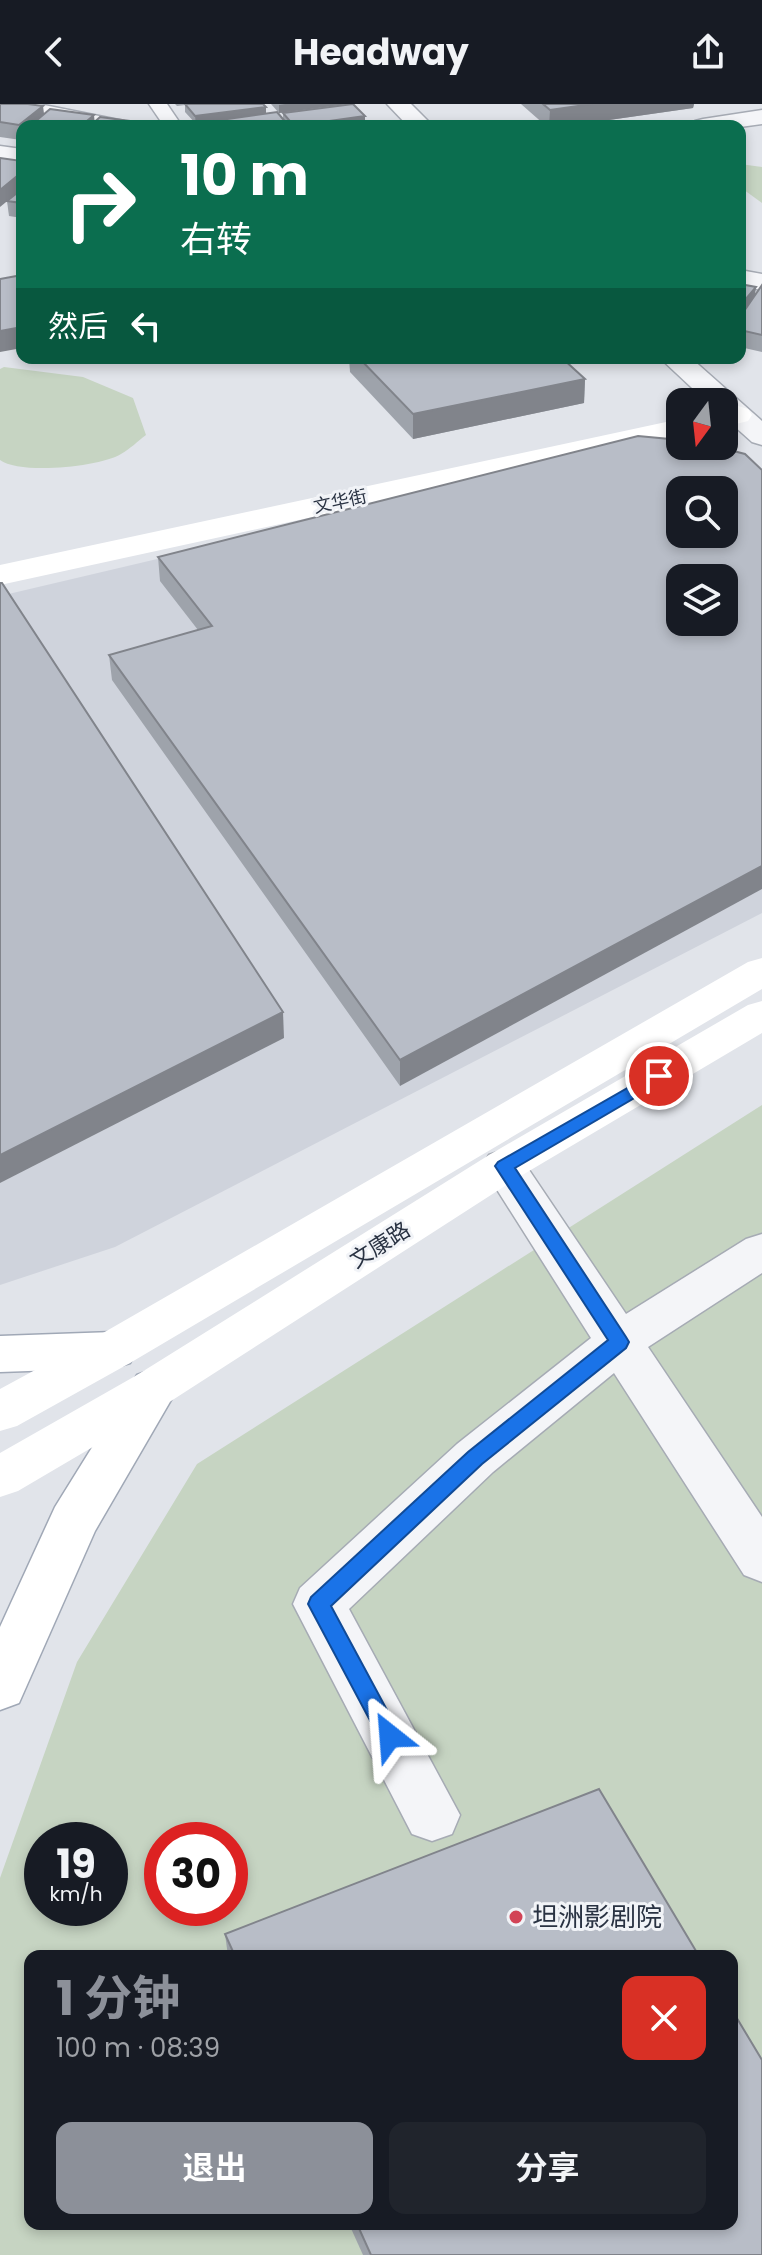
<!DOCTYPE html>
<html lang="zh">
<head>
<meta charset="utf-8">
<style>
	:root { --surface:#171b24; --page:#20242c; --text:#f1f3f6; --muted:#9ea1a6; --accent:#8c9099 }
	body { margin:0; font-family:Poppins,"Noto Sans SC",sans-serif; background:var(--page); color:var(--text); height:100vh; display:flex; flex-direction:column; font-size:30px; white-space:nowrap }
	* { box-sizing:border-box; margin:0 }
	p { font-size:26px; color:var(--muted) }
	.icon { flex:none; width:44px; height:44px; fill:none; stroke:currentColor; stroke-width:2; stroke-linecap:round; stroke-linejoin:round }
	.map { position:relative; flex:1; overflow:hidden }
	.drawer { position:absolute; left:24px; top:1846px; width:714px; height:280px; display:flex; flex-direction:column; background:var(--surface); border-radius:16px; box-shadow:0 4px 12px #0003 }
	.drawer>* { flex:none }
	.guide { position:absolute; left:16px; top:16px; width:730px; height:244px; border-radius:16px; box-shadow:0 4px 12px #0003; background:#0b6e4f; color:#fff; overflow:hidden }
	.needle { width:52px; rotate:195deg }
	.fabs { position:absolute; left:666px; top:284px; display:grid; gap:16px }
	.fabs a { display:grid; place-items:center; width:72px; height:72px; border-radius:16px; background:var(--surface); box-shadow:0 4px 12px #0003; font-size:40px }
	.speed { position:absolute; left:24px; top:1718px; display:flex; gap:16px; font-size:40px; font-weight:700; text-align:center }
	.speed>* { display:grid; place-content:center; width:104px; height:104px; border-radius:50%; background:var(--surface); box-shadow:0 4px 12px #0003; line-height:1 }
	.speed small { font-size:20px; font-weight:400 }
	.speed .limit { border:12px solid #d22; background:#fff; color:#111 }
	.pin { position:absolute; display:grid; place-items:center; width:68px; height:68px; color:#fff; margin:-34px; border:4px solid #fff; border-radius:50%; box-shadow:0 2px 8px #0007 }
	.me { position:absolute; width:88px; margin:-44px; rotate:332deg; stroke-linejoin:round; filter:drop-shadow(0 0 6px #0008) }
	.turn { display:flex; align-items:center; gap:28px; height:168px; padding:0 32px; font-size:36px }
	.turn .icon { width:104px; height:104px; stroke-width:2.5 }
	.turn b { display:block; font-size:56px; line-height:68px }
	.then { display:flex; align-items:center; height:76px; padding:0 32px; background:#0003; gap:16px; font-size:30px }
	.round { display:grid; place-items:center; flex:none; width:84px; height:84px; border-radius:16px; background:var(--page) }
	.head { display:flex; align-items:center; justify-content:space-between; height:136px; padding:0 32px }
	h1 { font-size:48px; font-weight:700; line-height:60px; color:var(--accent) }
	.primary-button { display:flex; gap:16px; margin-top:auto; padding:16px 32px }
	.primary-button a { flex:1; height:92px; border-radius:16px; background:var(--accent); color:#fff; font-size:32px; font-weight:700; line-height:92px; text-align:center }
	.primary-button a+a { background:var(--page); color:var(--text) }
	header { display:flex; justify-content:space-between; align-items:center; height:104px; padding:0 32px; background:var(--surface); font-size:36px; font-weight:700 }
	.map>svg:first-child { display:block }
	.built { fill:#cfd3dc; fill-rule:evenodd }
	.green { fill:#c6d4c2; fill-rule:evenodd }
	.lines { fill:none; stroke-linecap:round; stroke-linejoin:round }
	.lane-casing { stroke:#a6abb4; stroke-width:3 }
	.street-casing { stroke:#a6abb4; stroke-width:3 }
	.primary-casing { stroke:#a0a8b6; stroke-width:3 }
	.lane { fill:#f4f5f8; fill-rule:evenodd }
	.street { fill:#f4f5f8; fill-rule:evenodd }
	.secondary { fill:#fff; fill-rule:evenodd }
	.primary { fill:#fff; fill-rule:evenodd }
	.wall { fill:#9ea3ab }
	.shaded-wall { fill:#81848b }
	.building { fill:#b8bdc7; stroke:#81848b; stroke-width:2; fill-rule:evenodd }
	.route { fill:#1a73e8; stroke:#114b97; stroke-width:2 }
	.poi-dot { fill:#d24356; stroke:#f1f3f7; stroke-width:3 }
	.labels { text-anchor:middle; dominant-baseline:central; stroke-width:6; stroke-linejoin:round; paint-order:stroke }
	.far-street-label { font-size:18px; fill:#293242; stroke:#f1f3f7 }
	.street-label { font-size:22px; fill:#293242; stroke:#f1f3f7 }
	.near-poi-label { font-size:26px; fill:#293242; stroke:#f1f3f7; text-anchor:start }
</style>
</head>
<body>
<header><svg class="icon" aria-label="back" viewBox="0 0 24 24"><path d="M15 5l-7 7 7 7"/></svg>Headway<svg class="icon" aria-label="share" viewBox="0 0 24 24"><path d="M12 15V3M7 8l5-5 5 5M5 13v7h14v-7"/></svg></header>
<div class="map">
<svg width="762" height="2151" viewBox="0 0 762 2151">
	<rect width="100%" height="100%" fill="#e1e4ea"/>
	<path class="built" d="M680,332V342H724V335L762,370V809L115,1143L0,1181V492ZM680,386H724V430H680ZM680,474H724V518H680Z"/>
	<g class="green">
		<polygon points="740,60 762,63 762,99 740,83"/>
		<path d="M4,263L83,273L133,294L146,331C138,337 130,345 121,350C100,363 20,371 0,356V265Z"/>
		<path d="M762,1001V2151H0V1774L77,1558L197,1360ZM42,1736H110V1804H42ZM162,1736H230V1804H162ZM30,1852H732V2120H30Z"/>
	</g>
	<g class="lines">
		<defs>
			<g id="lane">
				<polygon points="3,0 39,0 124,17 133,22 97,22 12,5"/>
				<polygon points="149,0 167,0 182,22 164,22"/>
			</g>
			<g id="street">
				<polygon points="387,0 411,0 433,22 408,22"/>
				<polygon points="762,6 762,20 740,23 691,22 695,17 703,15"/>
				<polygon points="0,42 22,45 22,59 0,56"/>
				<polygon points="740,166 762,170 762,186 740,182"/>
				<polygon points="660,254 691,254 762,317 762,341 752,338 724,313 724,298 707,298"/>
				<polygon points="504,1046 519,1051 626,1210 746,1135 762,1130 762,1169 648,1243 762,1413 762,1478 744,1471 614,1269 493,1368 349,1505 460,1711 452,1730 432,1737 412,1730 293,1500 300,1484 457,1340 591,1234 482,1062 489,1051"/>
			</g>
			<g id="primary">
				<polygon points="113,1228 130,1233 137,1246 130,1259 113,1264 0,1268 0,1232"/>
				<polygon points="154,1265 171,1271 178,1284 95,1427 19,1599 0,1606 0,1523 55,1403 137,1271"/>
			</g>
		</defs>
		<use href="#lane" class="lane-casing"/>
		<use href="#street" class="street-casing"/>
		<use href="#primary" class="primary-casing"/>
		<use href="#lane" class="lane"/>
		<use href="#street" class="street"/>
		<g class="secondary">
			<polygon points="738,302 748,305 752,311 748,317 724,323 724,305"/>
			<polygon points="680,315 680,333 0,481 0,461"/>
			<polygon points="762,854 762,885 130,1259 17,1322 0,1327 0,1285 96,1233 748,858"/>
			<polygon points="762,897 762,929 519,1073 171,1297 18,1387 0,1393 0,1349 137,1271 489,1051 748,901"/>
		</g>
		<use href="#primary" class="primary"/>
	</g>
	<g class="wall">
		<polygon points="0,0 44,11 94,18 145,19 22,22 21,36 0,33"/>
		<polygon points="175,0 263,0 266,3 266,10 283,16 283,9 371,22 206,22 206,19 196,20 185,8 185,1 177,2"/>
		<polygon points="271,0 348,0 279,9"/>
		<polygon points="521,0 694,0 693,4 567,22 546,22"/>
		<polygon points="22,57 22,114 9,112 7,97"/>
		<polygon points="740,180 755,190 762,181 762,248 740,243"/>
		<polygon points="349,254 562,254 585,275 584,299 413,335 350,268"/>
		<polygon points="638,332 400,982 112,576 109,551 198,526 160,477 158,453"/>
		<polygon points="225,1830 699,1852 228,1852"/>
		<polygon points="349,2120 732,2120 762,2151 363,2151"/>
	</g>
	<g class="shaded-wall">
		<polygon points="285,0 348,0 279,9 279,1"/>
		<polygon points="592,0 694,0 693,4 567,22 549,22 550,6"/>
		<polygon points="43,2 45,17 38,22 22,22 22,35 21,36 19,21"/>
		<polygon points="266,3 266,11 196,20 195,12"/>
		<polygon points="94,11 95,22 81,22"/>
		<polygon points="365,12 365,21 356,22 294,22"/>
		<polygon points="22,68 22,85 0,103 0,86"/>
		<polygon points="756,183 754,199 740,216 740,202"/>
		<polygon points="22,223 22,244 0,248 0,227"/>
		<polygon points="585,275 584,299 413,335 413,310"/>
		<polygon points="762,762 762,785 400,982 400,956"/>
		<polygon points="283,908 284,934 0,1079 0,1051"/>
	</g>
	<g class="building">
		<polygon points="0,0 28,0 43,2 19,21 0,18"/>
		<polygon points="185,0 263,0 266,3 195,12"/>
		<polygon points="353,0 365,12 294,22 283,9"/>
		<polygon points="543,0 592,0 550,6"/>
		<polygon points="50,5 94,11 81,22 30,22"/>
		<polygon points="277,8 288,21 210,22 206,18"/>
		<polygon points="100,13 145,19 142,22 90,22"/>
		<polygon points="356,20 371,22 343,22"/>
		<polygon points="0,54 22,57 22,68 0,86"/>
		<polygon points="22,85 22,99 7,97"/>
		<polygon points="22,171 22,223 0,227 0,175"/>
		<polygon points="740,180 756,183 740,202"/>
		<polygon points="762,181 762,231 740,226 740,213"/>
		<polygon points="359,254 562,254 585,275 413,310"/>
		<path d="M638,332L680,336V342H714L745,350L762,366V762L400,956L109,551L212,522L158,453ZM680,386H724V430H680ZM680,474H724V518H680Z"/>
		<polygon points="0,479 2,479 283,908 0,1051"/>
		<polygon points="599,1685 699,1852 235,1852 225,1830"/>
		<polygon points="732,1906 762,1956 762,2151 371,2151 357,2120 732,2120"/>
	</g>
	<polygon class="route" points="659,966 667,972 665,976 515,1064 626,1233 629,1238 626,1244 482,1360 331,1502 401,1632 398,1639 390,1642 382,1639 308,1500 311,1493 468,1348 608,1236 495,1062 498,1058"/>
	<circle class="poi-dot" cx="516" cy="1813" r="8"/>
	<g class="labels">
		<g class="far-street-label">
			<text transform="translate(340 397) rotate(-12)">文华街</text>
		</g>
		<g class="street-label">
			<text transform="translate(380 1141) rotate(-32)">文康路</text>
		</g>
		<g class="near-poi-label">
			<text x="532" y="1813">坦洲影剧院</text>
		</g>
	</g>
</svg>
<div class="fabs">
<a><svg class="needle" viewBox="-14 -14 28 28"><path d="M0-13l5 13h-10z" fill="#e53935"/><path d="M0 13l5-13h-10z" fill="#9ea1a6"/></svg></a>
<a><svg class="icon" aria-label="search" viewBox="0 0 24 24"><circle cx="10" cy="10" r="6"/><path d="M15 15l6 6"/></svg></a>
<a><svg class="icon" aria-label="layers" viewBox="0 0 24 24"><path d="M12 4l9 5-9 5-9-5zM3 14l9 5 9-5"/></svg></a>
</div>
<div class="speed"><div>19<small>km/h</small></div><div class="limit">30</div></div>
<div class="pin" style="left:659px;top:972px;background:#d93025"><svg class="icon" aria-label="arrive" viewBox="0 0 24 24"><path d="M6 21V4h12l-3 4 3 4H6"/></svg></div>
<svg class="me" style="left:390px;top:1632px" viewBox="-20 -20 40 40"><path d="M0-17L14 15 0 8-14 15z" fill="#1a73e8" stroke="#fff" stroke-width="4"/></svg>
<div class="guide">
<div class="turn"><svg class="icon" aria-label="right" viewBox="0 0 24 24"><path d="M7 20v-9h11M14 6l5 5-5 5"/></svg><div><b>10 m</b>右转</div></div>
<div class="then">然后<svg class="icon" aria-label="left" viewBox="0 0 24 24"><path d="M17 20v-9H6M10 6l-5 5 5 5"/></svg></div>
</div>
<section class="drawer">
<div class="head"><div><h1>1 分钟</h1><p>100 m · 08:39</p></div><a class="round" style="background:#d93025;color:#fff"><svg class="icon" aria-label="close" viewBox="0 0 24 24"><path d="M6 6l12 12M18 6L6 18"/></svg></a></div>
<div class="primary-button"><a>退出</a><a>分享</a></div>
</section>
</div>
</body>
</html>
